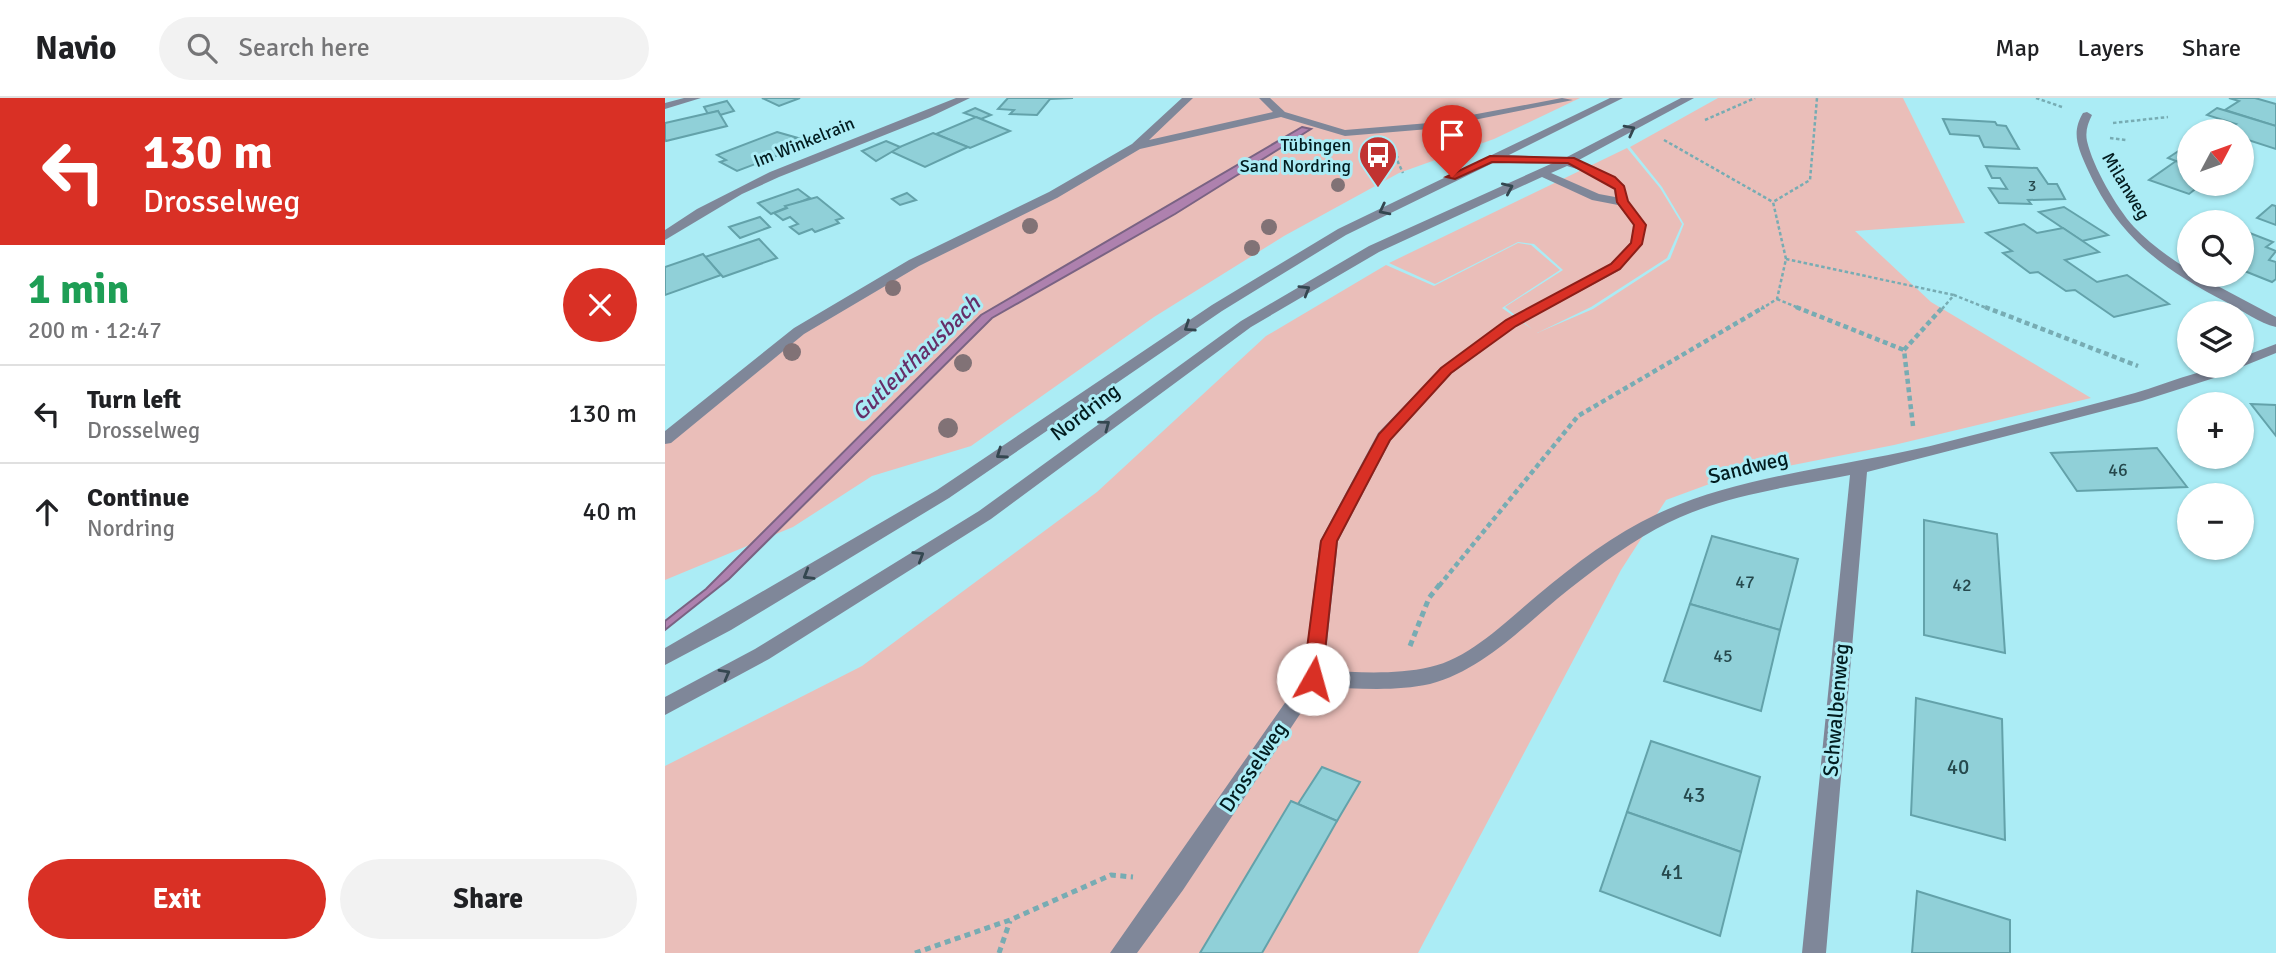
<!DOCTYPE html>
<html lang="en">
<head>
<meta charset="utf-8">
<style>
	:root { --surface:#fff; --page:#f2f2f2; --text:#202124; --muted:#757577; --line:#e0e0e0; --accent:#d93025 }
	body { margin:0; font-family:Signika,sans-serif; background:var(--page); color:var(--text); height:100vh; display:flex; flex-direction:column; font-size:26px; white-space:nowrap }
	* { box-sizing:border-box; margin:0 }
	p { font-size:23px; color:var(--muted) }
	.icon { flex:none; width:38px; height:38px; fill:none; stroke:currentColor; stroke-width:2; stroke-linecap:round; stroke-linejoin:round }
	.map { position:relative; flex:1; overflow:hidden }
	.details { display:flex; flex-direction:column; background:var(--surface); width:665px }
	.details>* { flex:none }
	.hud { background:#d93025; color:#fff; overflow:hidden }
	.needle { width:46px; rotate:49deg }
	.controls { position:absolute; left:1512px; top:21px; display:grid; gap:14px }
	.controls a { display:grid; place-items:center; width:77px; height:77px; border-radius:50%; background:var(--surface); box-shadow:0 2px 5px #0004; font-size:35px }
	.pin { position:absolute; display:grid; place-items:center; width:60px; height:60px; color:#fff; margin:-72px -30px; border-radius:50% 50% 50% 0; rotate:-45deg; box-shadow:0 0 7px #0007 }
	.pin .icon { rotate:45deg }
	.me { position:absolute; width:77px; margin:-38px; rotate:7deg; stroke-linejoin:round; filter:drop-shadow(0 0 5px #0008) }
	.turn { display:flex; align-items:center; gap:24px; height:147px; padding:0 28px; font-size:32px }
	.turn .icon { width:91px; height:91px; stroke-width:2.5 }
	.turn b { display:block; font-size:49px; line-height:60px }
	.round { display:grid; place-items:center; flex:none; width:74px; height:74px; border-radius:37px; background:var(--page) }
	.head { display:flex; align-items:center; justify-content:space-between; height:119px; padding:0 28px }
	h1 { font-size:42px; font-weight:800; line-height:52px; color:#1e9e55 }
	.button { display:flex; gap:14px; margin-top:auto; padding:14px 28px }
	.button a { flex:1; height:80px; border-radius:42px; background:var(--accent); color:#fff; font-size:28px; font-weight:800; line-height:80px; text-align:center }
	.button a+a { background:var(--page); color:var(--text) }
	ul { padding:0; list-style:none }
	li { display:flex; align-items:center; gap:21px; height:98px; padding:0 28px; border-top:2px solid var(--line) }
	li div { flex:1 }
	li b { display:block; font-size:26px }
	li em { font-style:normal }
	header { display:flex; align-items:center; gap:42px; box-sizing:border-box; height:98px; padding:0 35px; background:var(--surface); border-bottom:2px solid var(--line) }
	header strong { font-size:33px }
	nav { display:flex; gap:38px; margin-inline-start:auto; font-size:24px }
	.search { width:490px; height:63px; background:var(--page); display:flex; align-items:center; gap:18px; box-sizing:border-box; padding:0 24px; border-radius:38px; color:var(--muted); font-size:26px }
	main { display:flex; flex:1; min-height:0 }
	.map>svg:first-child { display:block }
	.green { fill:#eabeb9 }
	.water { fill:#ae81ae; stroke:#7a6383; stroke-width:2 }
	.building { fill:#90d0d8; stroke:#63a2aa; stroke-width:2 }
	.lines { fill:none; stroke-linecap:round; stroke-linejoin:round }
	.path-far2 { stroke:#77acb3; stroke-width:2.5; stroke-dasharray:3.5 2.5; stroke-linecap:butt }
	.path-far1 { stroke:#77acb3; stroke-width:4.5; stroke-dasharray:5 3.5; stroke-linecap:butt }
	.path { stroke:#77acb3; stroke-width:5; stroke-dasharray:6 4.5; stroke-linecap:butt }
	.minor { fill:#7f8799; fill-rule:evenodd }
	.tree { fill:#817276 }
	.oneway { stroke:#344750 }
	.route { fill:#d93025; stroke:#8d1f18; stroke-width:2 }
	.labels { text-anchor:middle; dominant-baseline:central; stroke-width:6; stroke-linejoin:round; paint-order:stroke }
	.far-number-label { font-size:16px; fill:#26494d }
	.far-street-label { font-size:18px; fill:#021c1f; stroke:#abecf5 }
	.far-poi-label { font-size:18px; fill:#021c1f; stroke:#abecf5; text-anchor:end }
	.number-label { font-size:18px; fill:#26494d }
	.street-label { font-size:21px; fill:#021c1f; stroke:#abecf5 }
	.near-number-label { font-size:21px; fill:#26494d }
	.water-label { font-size:23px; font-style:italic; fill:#662e68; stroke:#abecf5 }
</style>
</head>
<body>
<header>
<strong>Navio</strong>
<div class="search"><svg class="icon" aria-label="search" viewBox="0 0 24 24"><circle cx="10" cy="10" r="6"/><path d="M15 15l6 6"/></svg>Search here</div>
<nav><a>Map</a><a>Layers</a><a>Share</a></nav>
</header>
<main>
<section class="details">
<div class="hud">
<div class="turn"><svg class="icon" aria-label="left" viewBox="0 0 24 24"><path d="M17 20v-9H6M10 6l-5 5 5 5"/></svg><div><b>130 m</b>Drosselweg</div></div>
</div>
<div class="head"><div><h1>1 min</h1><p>200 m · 12:47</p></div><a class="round" style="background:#d93025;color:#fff"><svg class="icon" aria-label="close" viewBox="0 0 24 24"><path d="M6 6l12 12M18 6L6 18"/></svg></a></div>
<ul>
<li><svg class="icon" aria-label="left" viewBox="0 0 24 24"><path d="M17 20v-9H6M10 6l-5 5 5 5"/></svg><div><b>Turn left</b><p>Drosselweg</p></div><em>130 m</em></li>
<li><svg class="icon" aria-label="ahead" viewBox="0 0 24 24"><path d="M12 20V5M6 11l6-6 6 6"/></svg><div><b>Continue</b><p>Nordring</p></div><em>40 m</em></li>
</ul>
<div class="button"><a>Exit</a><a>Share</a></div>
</section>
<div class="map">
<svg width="1611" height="855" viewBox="0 0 1611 855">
	<rect width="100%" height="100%" fill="#abecf5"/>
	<g class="green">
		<polygon points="523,0 915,0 829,41 734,75 619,138 489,219 306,348 207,378 128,429 0,482 0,341 134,233 249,165 388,97 471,48"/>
		<polygon points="1053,0 1238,0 1300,125 1190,133 1266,204 1426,300 1229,347 1058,381 1001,402 956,472 753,855 0,855 0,668 197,568 432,394 601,238 721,167 769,188 853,145 866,147 895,172 837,210 867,231 840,209 898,172 869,146 853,144 770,186 724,165 962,50 995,90 1017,126 1002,160 926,209 872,235 928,211 1005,161 1019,126 997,89 965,49"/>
	</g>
	<polygon class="water" points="637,29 646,31 510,116 327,220 64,481 0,532 0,523 41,491 316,217"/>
	<g class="building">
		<polygon points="97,0 135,0 114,8"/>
		<polygon points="343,0 408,0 385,1 372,17 345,16 349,12 333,11"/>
		<polygon points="1564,0 1590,0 1611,6 1611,28 1560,12 1574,3"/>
		<polygon points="62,3 69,13 55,17 53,13 43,16 39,9"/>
		<polygon points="310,10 326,17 316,21 299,15"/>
		<polygon points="1552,10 1611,28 1611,51 1577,40 1577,33 1560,33 1571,26 1542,17"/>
		<polygon points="53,13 62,28 1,43 0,41 0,25"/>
		<polygon points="311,19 345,33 305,50 271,36"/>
		<polygon points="1278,21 1330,24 1332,27 1341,28 1354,51 1319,49 1314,38 1285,36"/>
		<polygon points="112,34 133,40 128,42 136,47 135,49 72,73 55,64 61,62 52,57"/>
		<polygon points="268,35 303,49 260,69 225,53"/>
		<polygon points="221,43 235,49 211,63 197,53"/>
		<polygon points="1524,46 1524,68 1503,60"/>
		<polygon points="1511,63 1524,68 1524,86 1563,86 1550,95 1533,89 1524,96 1484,82"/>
		<polygon points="1321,68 1372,70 1383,86 1392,86 1400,101 1363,102 1366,106 1334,105 1324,90 1342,91 1335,80 1327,80"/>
		<polygon points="133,91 145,100 106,116 93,105"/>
		<polygon points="242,95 251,102 235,107 227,101"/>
		<polygon points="152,99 178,120 171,122 174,125 150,134 147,131 134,136 125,129 133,126 125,119 118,122 109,115 122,110 120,108"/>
		<polygon points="1607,107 1611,108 1611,127 1592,120"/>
		<polygon points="1399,109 1443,137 1417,143 1374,114"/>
		<polygon points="95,119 105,129 75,140 64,129"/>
		<polygon points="1359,126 1372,135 1398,130 1434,154 1400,162 1432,184 1462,177 1504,206 1449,219 1410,192 1401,193 1373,174 1365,175 1338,155 1347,153 1321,135"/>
		<polygon points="1577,132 1608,144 1601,149 1611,153 1604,162 1611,164 1611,181 1607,184 1577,172"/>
		<polygon points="94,141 112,160 58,179 40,159"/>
		<polygon points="38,156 56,177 0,197 0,169"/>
		<polygon points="1586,306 1611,307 1611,338"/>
		<polygon points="1492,350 1522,389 1412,393 1386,355"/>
		<polygon points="1259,422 1332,436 1340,555 1259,537"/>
		<polygon points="1047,438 1133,461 1115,532 1025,506"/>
		<polygon points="1025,506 1115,532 1096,613 999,583"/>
		<polygon points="1251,600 1337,621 1340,742 1246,717"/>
		<polygon points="986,643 1095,679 1076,754 962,714"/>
		<polygon points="657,669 695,684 672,723 633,706"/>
		<polygon points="626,703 672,723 597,855 535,855"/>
		<polygon points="962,714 1076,754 1055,838 935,793"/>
		<polygon points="1252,793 1345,822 1345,855 1247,855"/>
	</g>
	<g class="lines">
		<g class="path-far2">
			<polyline points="1371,0 1397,9"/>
			<polyline points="1040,22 1090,0"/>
			<polyline points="1448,25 1503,19"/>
			<polyline points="1445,40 1461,42"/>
			<polyline points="999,42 1108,104"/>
			<polyline points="733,58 731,60 738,75"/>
			<polyline points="1121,161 1289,197"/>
			<polyline points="1112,201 1136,211"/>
			<polyline points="1096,211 1112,201 1121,161 1108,104 1145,82 1152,0"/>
			<polyline points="1277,211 1289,197 1324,211"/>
		</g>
		<g class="path-far1">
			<polyline points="1131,209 1239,252"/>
			<polyline points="1320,209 1473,268"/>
			<polyline points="1248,328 1239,252 1278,209"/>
			<polyline points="774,488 913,318 1099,209"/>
		</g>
		<g class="path">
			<polyline points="745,548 764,500 775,486"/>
			<polyline points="250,855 345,822 446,777 468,779"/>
			<polyline points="334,855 345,823"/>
		</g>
		<g class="minor">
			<polygon points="19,0 36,0 0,11 0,5"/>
			<polygon points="291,0 305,0 265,19 114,79 77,96 0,142 0,132 32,111 105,74"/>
			<polygon points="517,0 528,0 484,42 608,14 594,0 605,0 620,14 680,32 764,25 897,0 908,2 764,31 680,38 616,19 475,51 392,100 254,168 139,236 6,345 0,346 0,333 129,230 244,162 384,94 467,46"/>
			<path d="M945,0H958L844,57L900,60L1016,0H1029L912,63L930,69L959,87L963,104L981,127L977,146L955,172L851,228L786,276L726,342L673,443L659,573C694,574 730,577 765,569C806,560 842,522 874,496C910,466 949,436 992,416C1079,375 1191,368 1285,343C1347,327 1408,312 1470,295C1505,285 1540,268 1577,268V259L1611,246V255L1549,280L1477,303L1202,374L1161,855H1137L1185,377C1119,390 1051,398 991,431C956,450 923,476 892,501C854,533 815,573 765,586C729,594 690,590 653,589L518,792L472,855H445L638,579L655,443L713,335L776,270L841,222L945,166L965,145L969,127L953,107L927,102L877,79L714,154L586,229L326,421L104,561L0,617V599L90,551L314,413L576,223L704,148L888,65L830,64L681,137L557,213L284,400L66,532L0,567V550L272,392L547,207L673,131ZM902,68L922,74L949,91L950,99L934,96L886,75Z"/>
			<path d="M1422,14L1427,17C1423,25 1420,33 1422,43C1428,69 1451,109 1469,129C1485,146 1505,160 1524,172V177H1532L1611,219V229C1594,225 1578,213 1563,205C1497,171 1453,139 1422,70C1413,49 1406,35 1418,15Z"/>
		</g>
	</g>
	<g class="tree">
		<circle cx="673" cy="87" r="7"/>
		<circle cx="365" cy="128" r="8"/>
		<circle cx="604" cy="129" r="8"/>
		<circle cx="587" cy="150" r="8"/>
		<circle cx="228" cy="190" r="8"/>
		<circle cx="127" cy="254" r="9"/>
		<circle cx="298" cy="265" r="9"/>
		<circle cx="283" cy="330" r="10"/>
	</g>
	<defs><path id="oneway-chevron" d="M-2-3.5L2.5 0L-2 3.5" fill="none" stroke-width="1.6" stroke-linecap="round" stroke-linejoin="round" transform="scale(1.75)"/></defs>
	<g class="oneway">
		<use href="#oneway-chevron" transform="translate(965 32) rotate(-28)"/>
		<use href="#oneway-chevron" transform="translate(843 90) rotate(-24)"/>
		<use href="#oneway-chevron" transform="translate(719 112) rotate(153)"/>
		<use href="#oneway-chevron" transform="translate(640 192) rotate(-31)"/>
		<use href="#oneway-chevron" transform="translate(524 229) rotate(146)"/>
		<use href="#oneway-chevron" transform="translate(440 327) rotate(-37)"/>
		<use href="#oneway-chevron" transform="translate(336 356) rotate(145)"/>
		<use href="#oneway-chevron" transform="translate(254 458) rotate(-32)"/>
		<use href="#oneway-chevron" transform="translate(143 477) rotate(149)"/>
		<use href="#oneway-chevron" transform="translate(60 576) rotate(-29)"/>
	</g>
	<polygon class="route" points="825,58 909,60 950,79 959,88 963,103 981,127 977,146 955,171 851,228 786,275 725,342 672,443 657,581 654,587 648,589 641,587 638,581 656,443 714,336 776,270 841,222 946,166 966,145 969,127 952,104 950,91 903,65 827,64 790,81 781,79"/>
	<defs>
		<symbol id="bus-pin" viewBox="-11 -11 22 30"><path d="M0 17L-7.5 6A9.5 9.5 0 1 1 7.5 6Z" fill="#c13331" stroke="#abecf5"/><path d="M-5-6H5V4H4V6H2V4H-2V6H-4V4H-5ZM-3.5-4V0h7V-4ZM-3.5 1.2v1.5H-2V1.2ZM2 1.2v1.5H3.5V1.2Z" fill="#fff"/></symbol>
	</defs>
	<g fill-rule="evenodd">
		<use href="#bus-pin" x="691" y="35" width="44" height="60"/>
	</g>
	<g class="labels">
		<g class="far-number-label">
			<text x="1367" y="88">3</text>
		</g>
		<g class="far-street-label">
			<text transform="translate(139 44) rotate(-22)">Im Winkelrain</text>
			<text transform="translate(1461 88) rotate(59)">Milanweg</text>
		</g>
		<g class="far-poi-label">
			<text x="686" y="47">Tübingen<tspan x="686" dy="21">Sand Nordring</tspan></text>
		</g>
		<g class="number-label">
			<text x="1453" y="372">46</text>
			<text x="1080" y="484">47</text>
			<text x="1297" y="487">42</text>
			<text x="1058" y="558">45</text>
		</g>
		<g class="street-label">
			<text transform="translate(420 314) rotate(-37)">Nordring</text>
			<text transform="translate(1083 369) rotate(-14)">Sandweg</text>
			<text transform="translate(1171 612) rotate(-85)">Schwalbenweg</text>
			<text transform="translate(588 669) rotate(-56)">Drosselweg</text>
		</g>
		<g class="near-number-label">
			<text x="1293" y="669">40</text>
			<text x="1029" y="697">43</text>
			<text x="1007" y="774">41</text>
		</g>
		<g class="water-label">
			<text transform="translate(251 260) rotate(-44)">Gutleuthausbach</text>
		</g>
	</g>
</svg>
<div class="controls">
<a><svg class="needle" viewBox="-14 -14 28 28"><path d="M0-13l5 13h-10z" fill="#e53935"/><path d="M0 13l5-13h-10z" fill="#757577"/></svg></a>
<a><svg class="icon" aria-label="search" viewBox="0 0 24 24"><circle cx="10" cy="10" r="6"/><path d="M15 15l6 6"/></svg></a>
<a><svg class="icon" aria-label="layers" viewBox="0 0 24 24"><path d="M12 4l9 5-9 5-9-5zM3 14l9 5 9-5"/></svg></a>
<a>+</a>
<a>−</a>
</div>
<div class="pin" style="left:787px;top:79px;background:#d93025"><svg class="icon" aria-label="arrive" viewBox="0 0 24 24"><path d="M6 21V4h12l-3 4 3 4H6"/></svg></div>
<svg class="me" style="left:648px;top:581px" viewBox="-20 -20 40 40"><circle r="19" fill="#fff"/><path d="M0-13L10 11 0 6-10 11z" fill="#d93025"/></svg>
</div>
</main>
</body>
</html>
